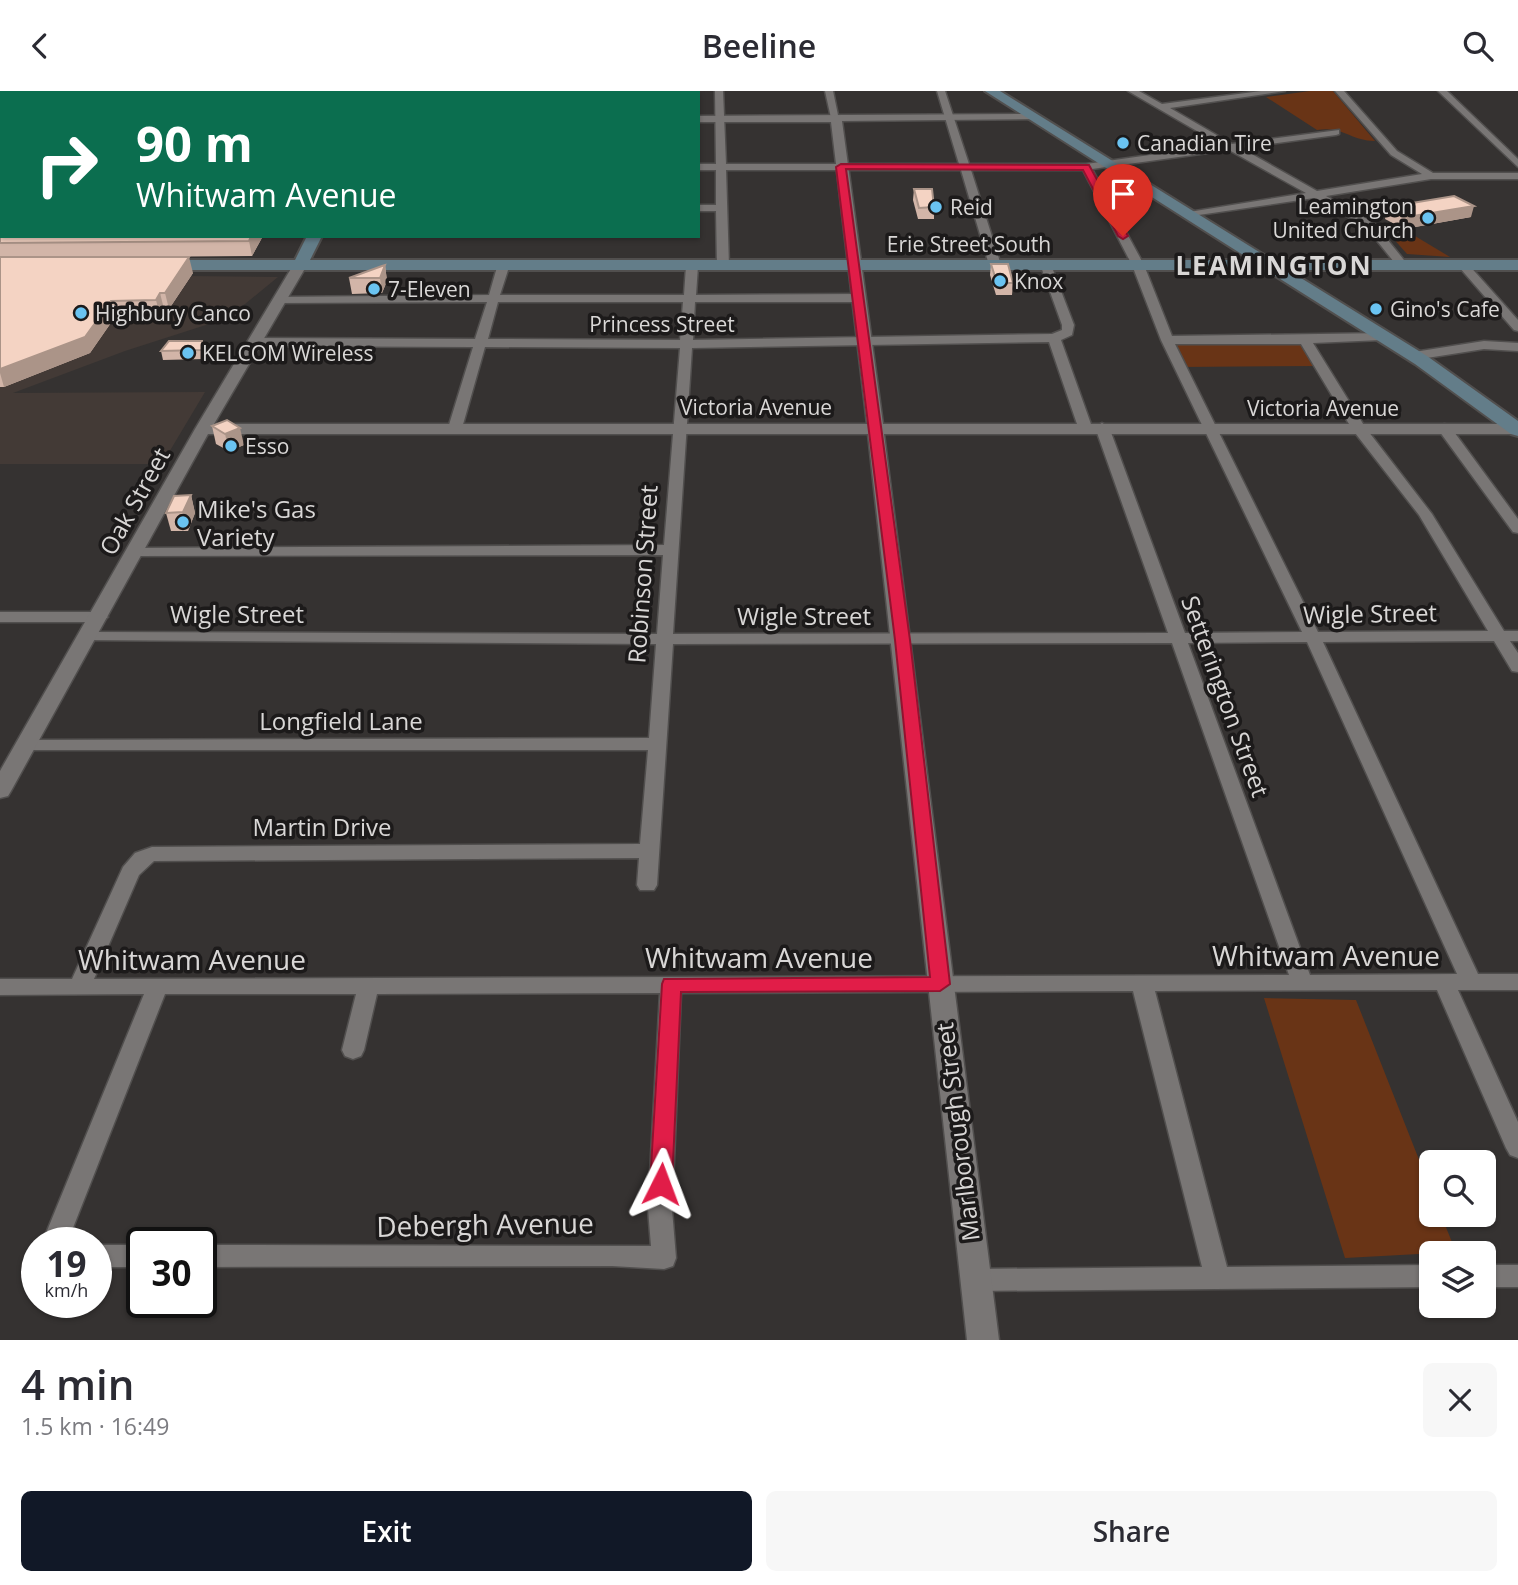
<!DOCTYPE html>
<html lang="en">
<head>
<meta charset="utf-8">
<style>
	:root { --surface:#fff; --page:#f7f7f7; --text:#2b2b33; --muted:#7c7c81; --accent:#111827 }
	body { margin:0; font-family:"Open Sans",sans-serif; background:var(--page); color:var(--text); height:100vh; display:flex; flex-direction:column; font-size:26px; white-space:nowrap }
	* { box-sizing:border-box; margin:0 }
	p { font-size:23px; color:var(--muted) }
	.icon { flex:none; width:38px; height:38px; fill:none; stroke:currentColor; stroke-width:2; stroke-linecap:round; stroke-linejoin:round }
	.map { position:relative; height:1249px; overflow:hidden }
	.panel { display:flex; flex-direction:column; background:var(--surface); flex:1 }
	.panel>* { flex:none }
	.hud { position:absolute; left:0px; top:0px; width:700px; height:147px; box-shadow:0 2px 5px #0004; background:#0b6e4f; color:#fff; overflow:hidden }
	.buttons { position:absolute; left:1419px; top:1059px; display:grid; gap:14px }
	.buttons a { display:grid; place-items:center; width:77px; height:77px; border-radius:10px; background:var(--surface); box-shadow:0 2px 5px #0004; font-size:35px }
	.speed { position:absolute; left:21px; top:1136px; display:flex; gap:14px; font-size:35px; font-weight:700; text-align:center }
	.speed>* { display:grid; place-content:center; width:91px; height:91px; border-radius:50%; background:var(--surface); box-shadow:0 2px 5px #0004; line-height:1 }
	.speed small { font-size:18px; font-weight:400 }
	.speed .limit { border:4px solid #111; border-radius:10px; background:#fff; color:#111 }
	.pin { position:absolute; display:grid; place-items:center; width:60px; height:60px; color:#fff; margin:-72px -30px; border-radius:50% 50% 50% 0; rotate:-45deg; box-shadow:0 0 7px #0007 }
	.pin .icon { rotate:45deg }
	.me { position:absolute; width:77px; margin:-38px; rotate:3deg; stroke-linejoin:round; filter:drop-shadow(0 0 5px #0008) }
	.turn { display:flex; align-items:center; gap:24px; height:147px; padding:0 21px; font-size:32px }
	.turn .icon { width:91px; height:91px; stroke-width:2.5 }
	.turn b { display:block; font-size:49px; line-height:60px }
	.round { display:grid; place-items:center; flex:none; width:74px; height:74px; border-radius:10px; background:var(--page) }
	.summary { display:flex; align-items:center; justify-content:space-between; height:119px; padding:0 21px }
	h1 { font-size:42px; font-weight:600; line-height:52px }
	.button { display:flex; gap:14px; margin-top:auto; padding:14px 21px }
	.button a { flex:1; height:80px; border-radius:10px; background:var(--accent); color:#fff; font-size:28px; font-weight:600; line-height:80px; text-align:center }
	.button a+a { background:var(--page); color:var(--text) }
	header { display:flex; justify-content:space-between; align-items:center; height:91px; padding:0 21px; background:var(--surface); font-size:32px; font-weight:600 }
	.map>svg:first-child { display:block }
	.built { fill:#433a36 }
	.green { fill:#693416 }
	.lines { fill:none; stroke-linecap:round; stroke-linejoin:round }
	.minor-casing { stroke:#514f4e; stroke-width:3 }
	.tertiary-casing { stroke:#514f4e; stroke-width:3 }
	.secondary-casing { stroke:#514f4e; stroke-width:4 }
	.minor { fill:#797675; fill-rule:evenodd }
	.tertiary { fill:#797675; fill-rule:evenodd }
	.secondary { fill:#637d89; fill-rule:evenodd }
	.wall { fill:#d2b5a8 }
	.shaded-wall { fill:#ab9488 }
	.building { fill:#f4d3c3; stroke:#ab9488; stroke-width:2 }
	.route { fill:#e11d48; stroke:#92132f; stroke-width:2 }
	.poi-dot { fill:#6ac3f1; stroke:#1c1a1a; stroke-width:2.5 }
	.labels { text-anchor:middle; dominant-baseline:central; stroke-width:7; stroke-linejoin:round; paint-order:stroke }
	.far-poi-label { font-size:21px; fill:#d9d7d6; stroke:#1c1a1a; text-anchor:start }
	.far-street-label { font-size:21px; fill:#d9d7d6; stroke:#1c1a1a }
	.street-label { font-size:24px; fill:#d9d7d6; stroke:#1c1a1a }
	.poi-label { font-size:24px; fill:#d9d7d6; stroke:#1c1a1a; text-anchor:start }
	.far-district-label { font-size:26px; font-weight:bold; letter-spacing:2px; fill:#d9d7d6; stroke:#1c1a1a }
	.near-street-label { font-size:28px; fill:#d9d7d6; stroke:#1c1a1a }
</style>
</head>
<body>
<header><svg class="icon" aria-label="back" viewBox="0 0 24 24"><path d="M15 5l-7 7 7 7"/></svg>Beeline<svg class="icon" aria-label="search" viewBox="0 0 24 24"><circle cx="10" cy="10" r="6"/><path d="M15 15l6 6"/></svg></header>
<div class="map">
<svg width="1518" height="1249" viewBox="0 0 1518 1249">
	<rect width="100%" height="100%" fill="#353231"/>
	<polygon class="built" points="0,183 278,186 245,213 209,233 125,260 13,302 205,301 162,373 0,373"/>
	<g class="green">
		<path d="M1310,0H1333L1375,50C1350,50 1344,35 1317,39L1266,6Z"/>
		<polygon points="1415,145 1450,166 1407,163 1392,146"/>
		<polygon points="1167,249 1305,249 1321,275 1181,276"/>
		<polygon points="1264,907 1356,909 1431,1099 1432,1124 1441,1124 1456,1161 1345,1167"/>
	</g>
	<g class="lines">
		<defs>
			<g id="minor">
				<path d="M715,0H723L726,73H959L937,0H945L969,73H1086L1221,54L1128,0H1139L1162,13L1261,0H1285L1170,17L1232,53L1339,39V43L1336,44L1241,57L1317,100L1422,83L1391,64L1335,0H1344L1397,60L1433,82H1518V88H1431L1326,105L1374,132L1408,174L1402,177L1398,176L1366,136L1314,107L1185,126L1184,124L1189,121L1306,102L1229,59L1092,78L1144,174L1172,245L1386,242V248L1382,249L1313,252L1365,336L1432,423L1504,540H1518V550H1510L1518,562V581L1512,580L1494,550L1323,551L1478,883H1518V899H1458L1518,1031V1067L1510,1064L1506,1057L1437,899L1155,900L1227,1176L1432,1174V1196L975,1200L966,1197L962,1189L966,1181L975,1178L1202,1176L1133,900L681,902L672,1118L676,1167L673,1175L664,1178L612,1175L201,1176V1154L651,1155L648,1118L660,902L377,903L364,959L361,965L353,968L345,965L342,959L356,903H165L67,1152H42L144,903L0,904V888H72L123,776L135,762L152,756L640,753L648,659H21L18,655L27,649L649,647L656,553L83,549L81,546L89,541L657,543L663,464L131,465L128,462L131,459L136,457L664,454L680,257L485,256L462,337L455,341L448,337L473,256L254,255L248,251L254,247L475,248L487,211L279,212L275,210V206L489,204L497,176L503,173L509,176L500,204H684L686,175L692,172L698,175L696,204L858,203L864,207L858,211H695L693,249L1052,243L1062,239V234L1040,173L1050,171L1074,234L1072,244L1061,249L1092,336L1085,340L1078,336L1049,251L692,257L673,543L1168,542L1095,336L1102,332L1109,336L1185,542L1302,541L1161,249L1132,174L1083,79H971L1001,174L995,177L989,174L961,79H726L729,175L723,178L717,175L716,120H698V114H716V79H698V73H716ZM498,211H683L680,249L488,248ZM1175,253H1301L1352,338L1419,424L1488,540L1318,541ZM1307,551L1457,883L1310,884L1188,552ZM1172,552L1289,884L94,888L139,784L154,770L639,767L637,794L640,799H654L657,794L673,553Z"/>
				<polygon points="825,0 833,0 839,29 831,27"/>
				<polygon points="1438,0 1447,0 1518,68 1518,76"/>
				<polygon points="2,13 2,19 0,20 0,14"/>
				<rect x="0" y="75" width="2" height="6"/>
				<polygon points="0,114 2,114 0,122"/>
				<polygon points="1459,172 1467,172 1518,229 1518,240 1514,239 1459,176"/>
				<polygon points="1484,250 1518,252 1518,260 1484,258 1414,269 1408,265 1414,261"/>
				<polygon points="1444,333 1449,334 1518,428 1518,442 1513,441 1437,337"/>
				<polygon points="0,521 100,521 108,526 100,531 0,531"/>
				<rect x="96" y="1154" width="46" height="22"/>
				<rect x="1484" y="1174" width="34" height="22"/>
			</g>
			<g id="tertiary">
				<rect x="0" y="2" width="2" height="6"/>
				<polygon points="1032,23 1038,26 1036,28 842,30 883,333 1518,333 1518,343 884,343 999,1249 967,1249 868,343 208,343 11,700 8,705 0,707 0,680 195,338 295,171 307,174 214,333 867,333 831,31 698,31 698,25"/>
			</g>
			<g id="secondary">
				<polygon points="386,0 398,0 385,2"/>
				<polygon points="985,0 1000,0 1272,169 1518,169 1518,179 1288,179 1427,265 1518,330 1518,345 1511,343 1415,273 1266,179 158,179 150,174 158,169 295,169 307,145 322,145 310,169 1251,169"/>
			</g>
		</defs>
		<use href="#minor" class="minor-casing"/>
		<use href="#tertiary" class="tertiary-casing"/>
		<use href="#secondary" class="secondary-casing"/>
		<use href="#minor" class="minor"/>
		<use href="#tertiary" class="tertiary"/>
		<use href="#secondary" class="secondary"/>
	</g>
	<g class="wall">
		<polygon points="914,98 934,116 934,128 918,128 913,109"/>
		<polygon points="1388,116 1471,126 1404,138 1385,128"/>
		<polygon points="0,124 2,145 263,145 252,165 124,166 193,182 169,218 164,218 160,225 115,226 90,262 4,296 0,296"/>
		<polygon points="991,173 1013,192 1012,204 996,204 990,184"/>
		<polygon points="385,174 387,190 382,202 352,203 349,187"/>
		<polygon points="202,250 204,258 204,268 163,269 161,260"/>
		<polygon points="212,335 244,354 229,360 216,353"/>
		<polygon points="191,404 195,422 188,440 171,440 166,422"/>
	</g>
	<g class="shaded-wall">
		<polygon points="1474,115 1471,126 1404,138 1407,126"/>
		<polygon points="251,145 263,145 252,165 249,150"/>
		<polygon points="189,166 193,182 169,218 165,202"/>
		<polygon points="385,174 387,190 382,202 380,187"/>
		<polygon points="160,202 164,218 160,225 156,209"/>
		<polygon points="111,210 115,226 90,262 4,296 0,282 0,278"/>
		<polygon points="240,337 244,354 229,360 225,343"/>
		<polygon points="191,404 195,422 188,440 183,421"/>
	</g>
	<g class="building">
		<polygon points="914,98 932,98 934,116 919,117"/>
		<polygon points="1454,105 1474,115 1407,126 1388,116"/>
		<polygon points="2,122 2,145 251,145 249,150 0,152 0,124"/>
		<polygon points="0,166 189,166 165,202 160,202 156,209 111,210 85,246 0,278"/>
		<polygon points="991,173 1008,173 1013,192 997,192"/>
		<polygon points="385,174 380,187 349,187 382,175"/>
		<polygon points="169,250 202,250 202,259 161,260"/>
		<polygon points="227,329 240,337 225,343 212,335"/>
		<polygon points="191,404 183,421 166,422 174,405"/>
	</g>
	<polygon class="route" points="841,73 1089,74 1128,145 1123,148 1118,145 1083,79 846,78 910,549 950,893 940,900 681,901 672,1093 669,1100 661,1102 653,1100 650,1093 662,893 664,888 930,886 895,549 836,76"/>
	<g class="poi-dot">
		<circle cx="1123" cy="52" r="7"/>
		<circle cx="936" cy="116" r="7"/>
		<circle cx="1428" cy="127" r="7"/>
		<circle cx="1000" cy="190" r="7"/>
		<circle cx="374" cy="198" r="7"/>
		<circle cx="1376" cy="218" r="7"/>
		<circle cx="81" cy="222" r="7"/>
		<circle cx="188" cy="262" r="7"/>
		<circle cx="231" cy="355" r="7"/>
		<circle cx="183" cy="431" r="7"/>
	</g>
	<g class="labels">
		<g class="far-poi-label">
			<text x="1137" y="52">Canadian Tire</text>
			<text x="1414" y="115" text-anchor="end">Leamington<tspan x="1414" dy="24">United Church</tspan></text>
			<text x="950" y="116">Reid</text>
			<text x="1014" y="190">Knox</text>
			<text x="388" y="198">7-Eleven</text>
			<text x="1390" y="218">Gino's Cafe</text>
			<text x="95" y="222">Highbury Canco</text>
			<text x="202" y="262">KELCOM Wireless</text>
			<text x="245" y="355">Esso</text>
		</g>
		<g class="far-street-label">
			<text x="969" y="153">Erie Street South</text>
			<text x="662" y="233">Princess Street</text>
			<text x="756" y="316">Victoria Avenue</text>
			<text x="1323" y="317">Victoria Avenue</text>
		</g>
		<g class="street-label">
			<text transform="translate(134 410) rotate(-61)">Oak Street</text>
			<text transform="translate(642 483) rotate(-86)">Robinson Street</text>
			<text x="237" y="522">Wigle Street</text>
			<text transform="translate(1370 522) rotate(-1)">Wigle Street</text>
			<text x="804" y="524">Wigle Street</text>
			<text transform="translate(1226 605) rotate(70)">Setterington Street</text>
			<text x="341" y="629">Longfield Lane</text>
			<text x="322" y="735">Martin Drive</text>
			<text transform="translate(957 1041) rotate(-97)">Marlborough Street</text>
		</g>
		<g class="poi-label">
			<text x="197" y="417">Mike's Gas<tspan x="197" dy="28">Variety</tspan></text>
		</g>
		<g class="far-district-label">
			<text x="1274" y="174">LEAMINGTON</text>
		</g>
		<g class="near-street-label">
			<text x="1326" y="864">Whitwam Avenue</text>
			<text x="759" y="866">Whitwam Avenue</text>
			<text x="192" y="868">Whitwam Avenue</text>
			<text transform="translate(485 1133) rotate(-1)">Debergh Avenue</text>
		</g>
	</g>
</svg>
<div class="buttons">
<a><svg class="icon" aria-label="search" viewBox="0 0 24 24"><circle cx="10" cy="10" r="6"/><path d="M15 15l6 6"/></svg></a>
<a><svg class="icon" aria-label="layers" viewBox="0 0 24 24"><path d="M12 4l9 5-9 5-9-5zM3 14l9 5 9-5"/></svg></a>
</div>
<div class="speed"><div>19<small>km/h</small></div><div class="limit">30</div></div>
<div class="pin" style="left:1123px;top:145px;background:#d93025"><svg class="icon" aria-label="arrive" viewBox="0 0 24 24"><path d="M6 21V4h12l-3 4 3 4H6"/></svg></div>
<svg class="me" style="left:661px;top:1093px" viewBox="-20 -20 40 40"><path d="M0-17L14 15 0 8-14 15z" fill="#e11d48" stroke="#fff" stroke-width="4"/></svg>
<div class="hud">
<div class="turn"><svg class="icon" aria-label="right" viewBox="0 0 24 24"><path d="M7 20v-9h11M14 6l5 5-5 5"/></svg><div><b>90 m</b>Whitwam Avenue</div></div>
</div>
</div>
<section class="panel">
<div class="summary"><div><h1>4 min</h1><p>1.5 km · 16:49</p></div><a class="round"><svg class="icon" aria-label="close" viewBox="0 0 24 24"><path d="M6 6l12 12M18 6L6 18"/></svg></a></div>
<div class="button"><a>Exit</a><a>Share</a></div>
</section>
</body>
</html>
